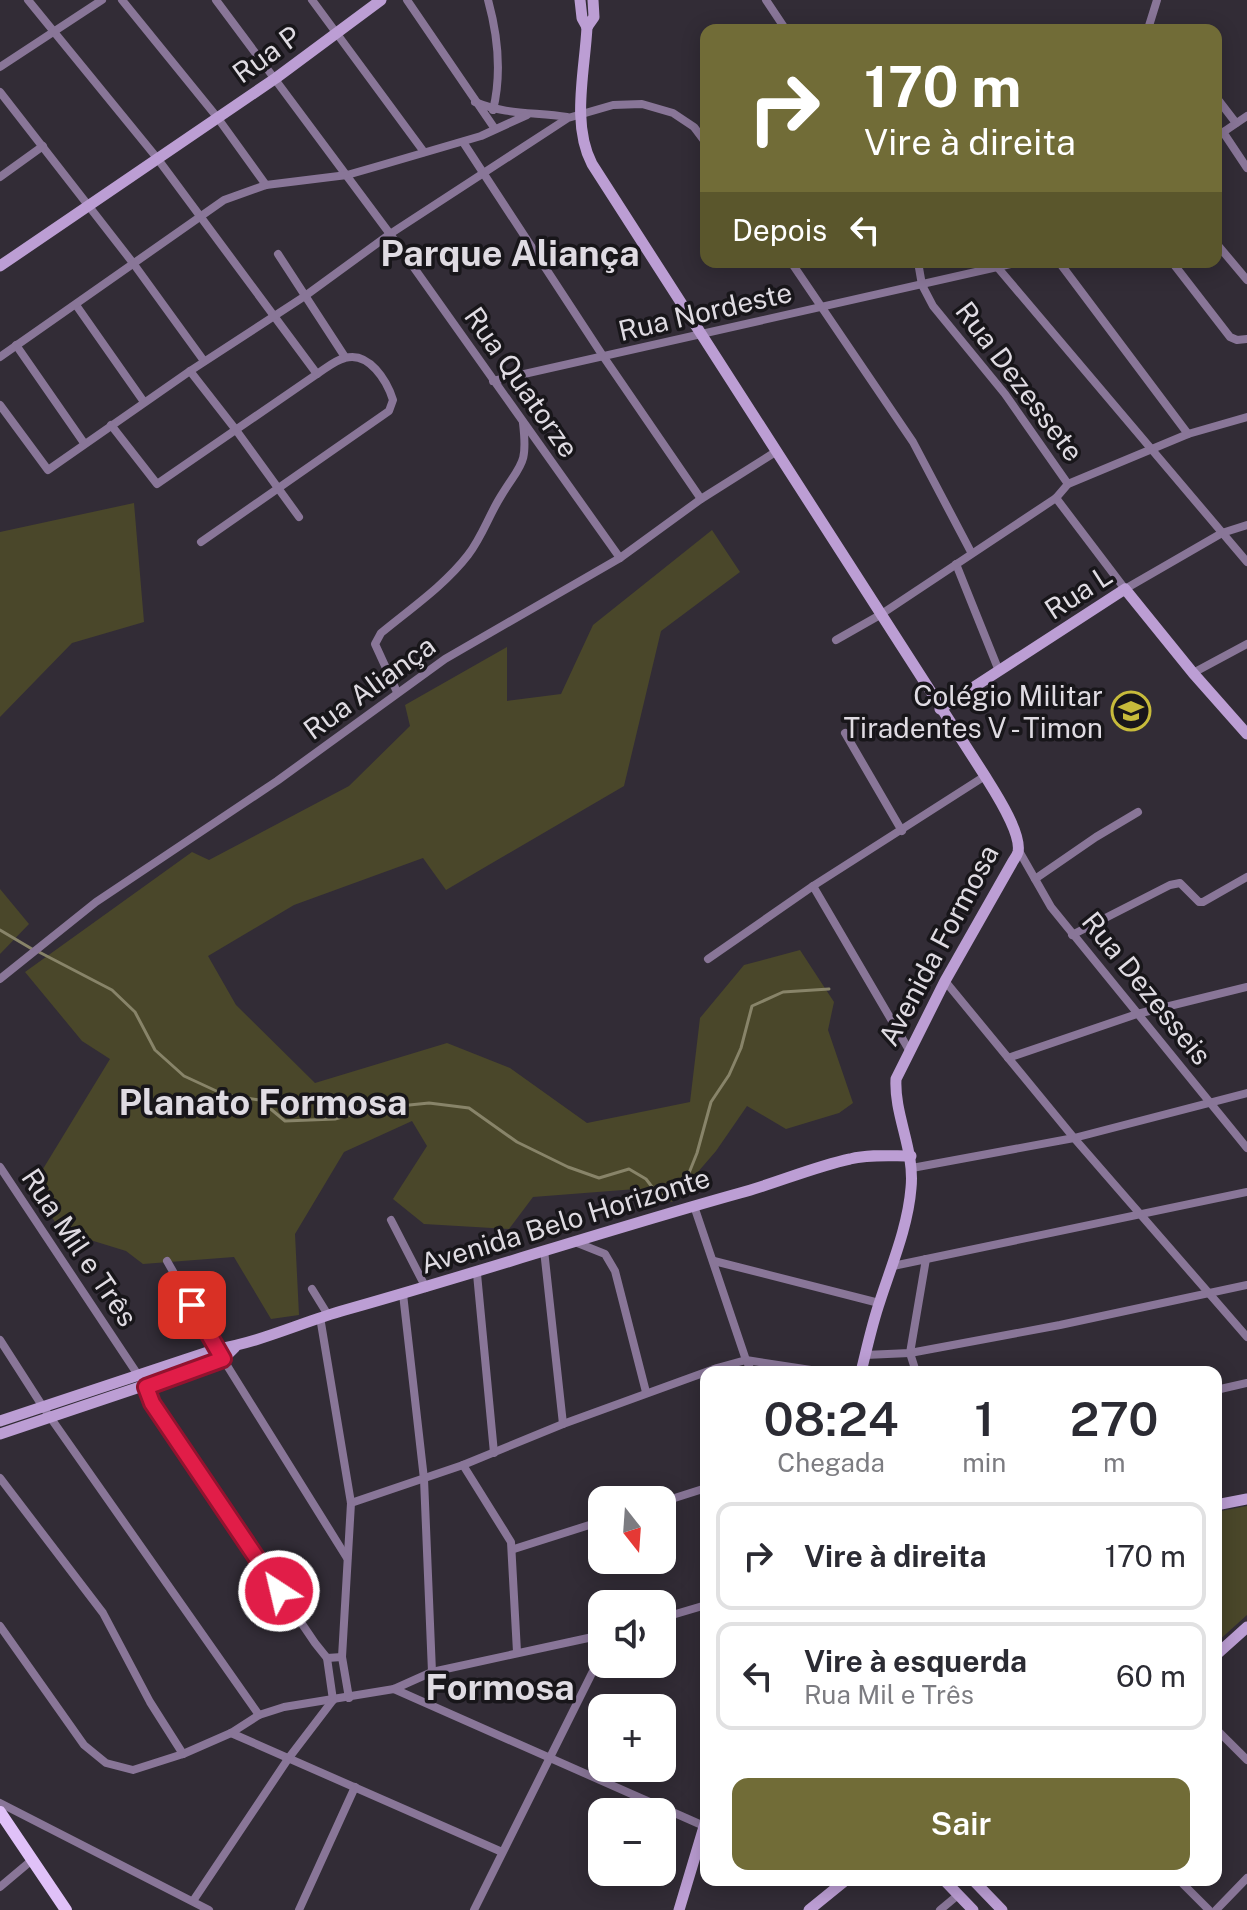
<!DOCTYPE html>
<html lang="pt">
<head>
<meta charset="utf-8">
<style>
	:root { --surface:#fff; --page:#f2f2f3; --text:#2b2b33; --muted:#7c7c81; --line:#e1e1e2; --accent:#716c37 }
	body { margin:0; font-family:"Public Sans",sans-serif; background:var(--page); color:var(--text); height:100vh; display:flex; flex-direction:column; font-size:30px; white-space:nowrap }
	* { box-sizing:border-box; margin:0 }
	p { font-size:26px; color:var(--muted) }
	.icon { flex:none; width:44px; height:44px; fill:none; stroke:currentColor; stroke-width:2; stroke-linecap:round; stroke-linejoin:round }
	.map { position:relative; flex:1; overflow:hidden }
	.sheet { position:absolute; left:700px; top:1366px; width:522px; height:520px; display:flex; flex-direction:column; background:var(--surface); border-radius:16px; box-shadow:0 4px 20px #0003 }
	.sheet>* { flex:none }
	.guide { position:absolute; left:700px; top:24px; width:522px; height:244px; border-radius:16px; box-shadow:0 4px 20px #0003; background:#716c37; color:#fff; overflow:hidden }
	.needle { width:52px; rotate:163deg }
	.controls { position:absolute; left:588px; top:1486px; display:grid; gap:16px }
	.controls a { display:grid; place-items:center; width:88px; height:88px; border-radius:16px; background:var(--surface); box-shadow:0 4px 20px #0003; font-size:40px }
	.pin { position:absolute; display:grid; place-items:center; width:68px; height:68px; color:#fff; margin:-34px; border-radius:16px; box-shadow:0 4px 12px #0006 }
	.me { position:absolute; width:88px; margin:-44px; rotate:325deg; stroke-linejoin:round; filter:drop-shadow(0 0 6px #0008) }
	.turn { display:flex; align-items:center; gap:28px; height:168px; padding:0 32px; font-size:36px }
	.turn .icon { width:104px; height:104px; stroke-width:2.5 }
	.turn b { display:block; font-size:56px; line-height:68px }
	.then { display:flex; align-items:center; height:76px; padding:0 32px; background:#0003; gap:16px; font-size:30px }
	.eta { display:flex; justify-content:space-evenly; align-items:center; height:136px; text-align:center }
	.eta b { font-size:48px; font-weight:600; line-height:56px }
	.cta { display:flex; gap:16px; margin-top:auto; padding:16px 32px }
	.cta a { flex:1; height:92px; border-radius:16px; background:var(--accent); color:#fff; font-size:32px; font-weight:600; line-height:92px; text-align:center }
	ul { padding:0; list-style:none }
	li { display:flex; align-items:center; gap:24px; height:108px; margin:0 16px 12px; padding:0 16px; border:4px solid var(--line); border-radius:16px }
	li div { flex:1 }
	li b { display:block; font-size:30px }
	li em { font-style:normal }
	.map>svg:first-child { display:block }
	.green { fill:#4a472a }
	.lines { fill:none; stroke-linecap:round; stroke-linejoin:round }
	.stream { stroke:#888469; stroke-width:3 }
	.street { stroke:#897698; stroke-width:8 }
	.secondary { stroke:#bc9ed4; stroke-width:11 }
	.primary { stroke:#e0c1f8; stroke-width:12 }
	.route-casing { stroke:#92132f; stroke-width:20 }
	.route { stroke:#e11d48; stroke-width:14 }
	.labels { text-anchor:middle; dominant-baseline:central; stroke-width:7; stroke-linejoin:round; paint-order:stroke }
	.street-label { font-size:28px; fill:#dfdbe2; stroke:#18161a }
	.poi-label { font-size:28px; fill:#dfdbe2; stroke:#18161a; text-anchor:end }
	.district-label { font-size:36px; font-weight:bold; fill:#dfdbe2; stroke:#18161a }
</style>
</head>
<body>
<div class="map">
<svg width="1247" height="1910" viewBox="0 0 1247 1910">
	<rect width="100%" height="100%" fill="#322c36"/>
	<g class="green">
		<polygon points="134,503 144,622 72,643 0,717 0,532"/>
		<polygon points="712,530 740,572 661,631 624,786 446,890 423,858 294,905 208,956 236,1005 315,1083 447,1043 510,1068 587,1123 690,1102 700,1018 744,965 800,950 834,1002 828,1030 853,1103 839,1113 786,1129 747,1106 716,1151 672,1202 636,1189 533,1197 509,1229 424,1224 393,1199 427,1146 412,1121 344,1152 295,1234 299,1315 271,1319 234,1257 143,1264 126,1251 61,1231 32,1187 110,1059 82,1041 25,972 192,852 209,860 349,786 410,726 405,705 507,647 507,701 561,694 593,625"/>
		<polygon points="0,889 29,924 0,954"/>
		<polygon points="1247,1506 1247,1615 1216,1643 1216,1512"/>
	</g>
	<g class="lines">
		<g class="stream">
			<polyline points="0,930 32,949"/>
			<polyline points="39,952 112,990 135,1012 155,1050 184,1076 225,1095 260,1100 285,1121 335,1119 370,1109 429,1103 469,1108 517,1142 568,1167 599,1178 629,1169 646,1179 659,1196 676,1193 687,1178 697,1153 711,1102 729,1075 741,1048 752,1006 783,992 829,989"/>
		</g>
		<g class="street">
			<polyline points="28,0 157,158 317,374 157,484 111,425"/>
			<polyline points="122,0 217,117 266,185"/>
			<polyline points="216,0 390,234 620,558"/>
			<polyline points="312,0 424,152"/>
			<polyline points="407,0 495,129"/>
			<path d="M488,0C498,36 502,73 493,110"/>
			<polyline points="766,0 786,30"/>
			<polyline points="1148,29 1157,0"/>
			<polyline points="0,67 102,0"/>
			<polyline points="0,92 133,263 204,361"/>
			<polyline points="1216,97 1236,123"/>
			<path d="M475,102C506,115 535,112 567,117"/>
			<polyline points="1223,132 1247,168"/>
			<polyline points="1216,137 1247,116"/>
			<polyline points="463,142 603,356 701,499"/>
			<polyline points="0,177 43,146"/>
			<polyline points="1216,243 1247,280"/>
			<polyline points="278,254 345,357"/>
			<polyline points="791,262 913,442 971,552"/>
			<polyline points="918,262 922,285 933,306 1005,394 1068,484"/>
			<polyline points="993,262 1247,562"/>
			<polyline points="1059,262 1188,434"/>
			<polyline points="1172,262 1230,337 1237,340 1247,339"/>
			<polyline points="76,305 144,402"/>
			<polyline points="16,345 84,443"/>
			<polyline points="0,357 224,200 266,185 347,175 375,167 481,136 527,115"/>
			<polyline points="190,371 236,430 299,517"/>
			<polyline points="493,381 1020,262"/>
			<polyline points="0,405 48,470 190,371 305,296 390,234 568,118 613,105 642,104 673,113 694,127 706,143"/>
			<polyline points="1056,498 1125,589 1222,533 1247,525"/>
			<path d="M201,542L389,411L393,400C387,381 369,351 345,358C335,360 325,369 317,374"/>
			<polyline points="956,564 999,671"/>
			<polyline points="836,640 880,615 1056,498 1068,484 1188,434 1247,417"/>
			<polyline points="1193,673 1247,644"/>
			<path d="M397,692L375,644L381,633C410,609 445,585 468,555C482,537 489,515 501,496C521,463 528,466 523,423"/>
			<polyline points="845,733 902,831"/>
			<polyline points="1019,851 1051,907 1247,1148"/>
			<polyline points="1035,879 1096,837 1138,812"/>
			<polyline points="813,886 909,1050"/>
			<polyline points="1072,935 1170,885 1180,883 1199,902 1203,902 1247,877"/>
			<polyline points="708,959 813,886 985,776"/>
			<polyline points="0,979 96,902 277,781 445,659 620,558 701,499 777,451"/>
			<polyline points="945,981 1074,1138 1247,1337"/>
			<polyline points="1008,1058 1137,1014 1247,987"/>
			<polyline points="0,1167 146,1387 152,1403 315,1643 327,1658 342,1657"/>
			<polyline points="912,1168 1074,1138 1247,1093"/>
			<polyline points="694,1206 746,1360 752,1372"/>
			<polyline points="391,1220 426,1288"/>
			<polyline points="575,1242 605,1254 615,1271 646,1392"/>
			<polyline points="544,1250 563,1424"/>
			<polyline points="167,1261 223,1359 347,1558"/>
			<polyline points="714,1261 879,1303"/>
			<polyline points="893,1266 1247,1192"/>
			<polyline points="477,1274 494,1453"/>
			<polyline points="312,1289 328,1315"/>
			<polyline points="403,1294 424,1479 432,1672"/>
			<polyline points="320,1317 351,1503 342,1657 349,1698"/>
			<polyline points="0,1340 43,1407 259,1715"/>
			<polyline points="865,1355 910,1353 1060,1325 1247,1285"/>
			<polyline points="916,1372 910,1353 926,1259"/>
			<polyline points="1216,1390 1247,1383"/>
			<polyline points="463,1465 511,1542 517,1652"/>
			<polyline points="0,1478 103,1613 150,1702 183,1754"/>
			<polyline points="662,1502 706,1488"/>
			<polyline points="351,1503 463,1465 563,1424 717,1368 746,1360 824,1372"/>
			<polyline points="514,1549 602,1521"/>
			<polyline points="662,1618 706,1605"/>
			<polyline points="0,1626 84,1745 106,1763 133,1770 183,1754 231,1733 259,1715 284,1707 394,1689 432,1672 602,1635"/>
			<polyline points="327,1658 333,1700"/>
			<polyline points="394,1689 704,1826"/>
			<polyline points="1216,1729 1247,1760"/>
			<polyline points="231,1733 502,1852"/>
			<polyline points="0,1803 209,1910"/>
			<polyline points="1179,1880 1209,1910"/>
			<polyline points="0,1887 32,1860"/>
			<polyline points="193,1901 288,1759 333,1700"/>
			<polyline points="299,1910 355,1787"/>
			<polyline points="474,1910 602,1653"/>
			<polyline points="940,1910 958,1895"/>
			<polyline points="1216,1910 1247,1878"/>
		</g>
		<g class="secondary">
			<polyline points="580,0 582,18 587,27"/>
			<path d="M587,27C585,70 571,124 592,164L985,776C995,792 1022,833 1018,852C1017,856 1014,859 1012,863L945,981L896,1079C894,1115 915,1150 911,1188C908,1226 892,1264 880,1301C872,1324 867,1348 861,1372"/>
			<polyline points="587,27 594,17 593,0"/>
			<polyline points="0,266 276,78 381,0"/>
			<polyline points="940,709 1125,589 1193,673 1247,734"/>
			<path d="M0,1421L217,1349C261,1342 302,1322 345,1310C477,1273 607,1230 740,1193C777,1183 813,1167 850,1159C870,1154 891,1156 911,1156"/>
			<polyline points="0,1434 223,1359 235,1347"/>
			<polyline points="1216,1505 1247,1499"/>
			<polyline points="1216,1655 1247,1627"/>
			<polyline points="944,1880 973,1910"/>
			<polyline points="973,1880 1002,1910"/>
			<polyline points="679,1910 706,1820"/>
			<polyline points="809,1910 846,1880"/>
		</g>
		<polyline class="primary" points="0,1812 66,1910"/>
	</g>
	<g class="lines">
		<defs>
			<polyline id="route" points="192,1305 223,1359 146,1387 152,1403 279,1591"/>
		</defs>
		<use href="#route" class="route-casing"/>
		<use href="#route" class="route"/>
	</g>
	<defs>
		<symbol id="school-ring" viewBox="-11 -11 22 22"><circle r="9.5" fill="#18161a" stroke="#c7bb3b" stroke-width="1.5"/><path d="M0-5L7-2L0 1L-7-2ZM-4 1L0 2.5L4 1V4Q0 6-4 4Z" fill="#c7bb3b"/></symbol>
	</defs>
	<g fill-rule="evenodd">
		<use href="#school-ring" x="1109" y="689" width="44" height="44"/>
	</g>
	<g class="labels">
		<g class="street-label">
			<text transform="translate(266 54) rotate(-36)">Rua P</text>
			<text transform="translate(705 311) rotate(-13)">Rua Nordeste</text>
			<text transform="translate(1020 381) rotate(53)">Rua Dezessete</text>
			<text transform="translate(522 382) rotate(55)">Rua Quatorze</text>
			<text transform="translate(1078 592) rotate(-33)">Rua L</text>
			<text transform="translate(369 687) rotate(-36)">Rua Aliança</text>
			<text transform="translate(938 945) rotate(-62)">Avenida Formosa</text>
			<text transform="translate(1147 988) rotate(51)">Rua Dezesseis</text>
			<text transform="translate(565 1220) rotate(-17)">Avenida Belo Horizonte</text>
			<text transform="translate(80 1247) rotate(56)">Rua Mil e Três</text>
		</g>
		<g class="poi-label">
			<text x="1103" y="695">Colégio Militar<tspan x="1103" dy="32">Tiradentes V - Timon</tspan></text>
		</g>
		<g class="district-label">
			<text x="510" y="253">Parque Aliança</text>
			<text x="263" y="1102">Planato Formosa</text>
			<text x="500" y="1687">Formosa</text>
		</g>
	</g>
</svg>
<div class="controls">
<a><svg class="needle" viewBox="-14 -14 28 28"><path d="M0-13l5 13h-10z" fill="#e53935"/><path d="M0 13l5-13h-10z" fill="#7c7c81"/></svg></a>
<a><svg class="icon" aria-label="sound" viewBox="0 0 24 24"><path d="M4 9h4l5-4v14l-5-4H4zM17 9q2 3 0 6"/></svg></a>
<a>+</a>
<a>−</a>
</div>
<div class="pin" style="left:192px;top:1305px;background:#d93025"><svg class="icon" aria-label="arrive" viewBox="0 0 24 24"><path d="M6 21V4h12l-3 4 3 4H6"/></svg></div>
<svg class="me" style="left:279px;top:1591px" viewBox="-20 -20 40 40"><circle r="17" fill="#e11d48" stroke="#fff" stroke-width="3"/><path d="M0-11L8 9 0 5-8 9z" fill="#fff"/></svg>
<div class="guide">
<div class="turn"><svg class="icon" aria-label="right" viewBox="0 0 24 24"><path d="M7 20v-9h11M14 6l5 5-5 5"/></svg><div><b>170 m</b>Vire à direita</div></div>
<div class="then">Depois<svg class="icon" aria-label="left" viewBox="0 0 24 24"><path d="M17 20v-9H6M10 6l-5 5 5 5"/></svg></div>
</div>
<section class="sheet">
<div class="eta">
<div><b>08:24</b><p>Chegada</p></div>
<div><b>1</b><p>min</p></div>
<div><b>270</b><p>m</p></div>
</div>
<ul>
<li><svg class="icon" aria-label="right" viewBox="0 0 24 24"><path d="M7 20v-9h11M14 6l5 5-5 5"/></svg><div><b>Vire à direita</b></div><em>170 m</em></li>
<li><svg class="icon" aria-label="left" viewBox="0 0 24 24"><path d="M17 20v-9H6M10 6l-5 5 5 5"/></svg><div><b>Vire à esquerda</b><p>Rua Mil e Três</p></div><em>60 m</em></li>
</ul>
<div class="cta"><a>Sair</a></div>
</section>
</div>
</body>
</html>
